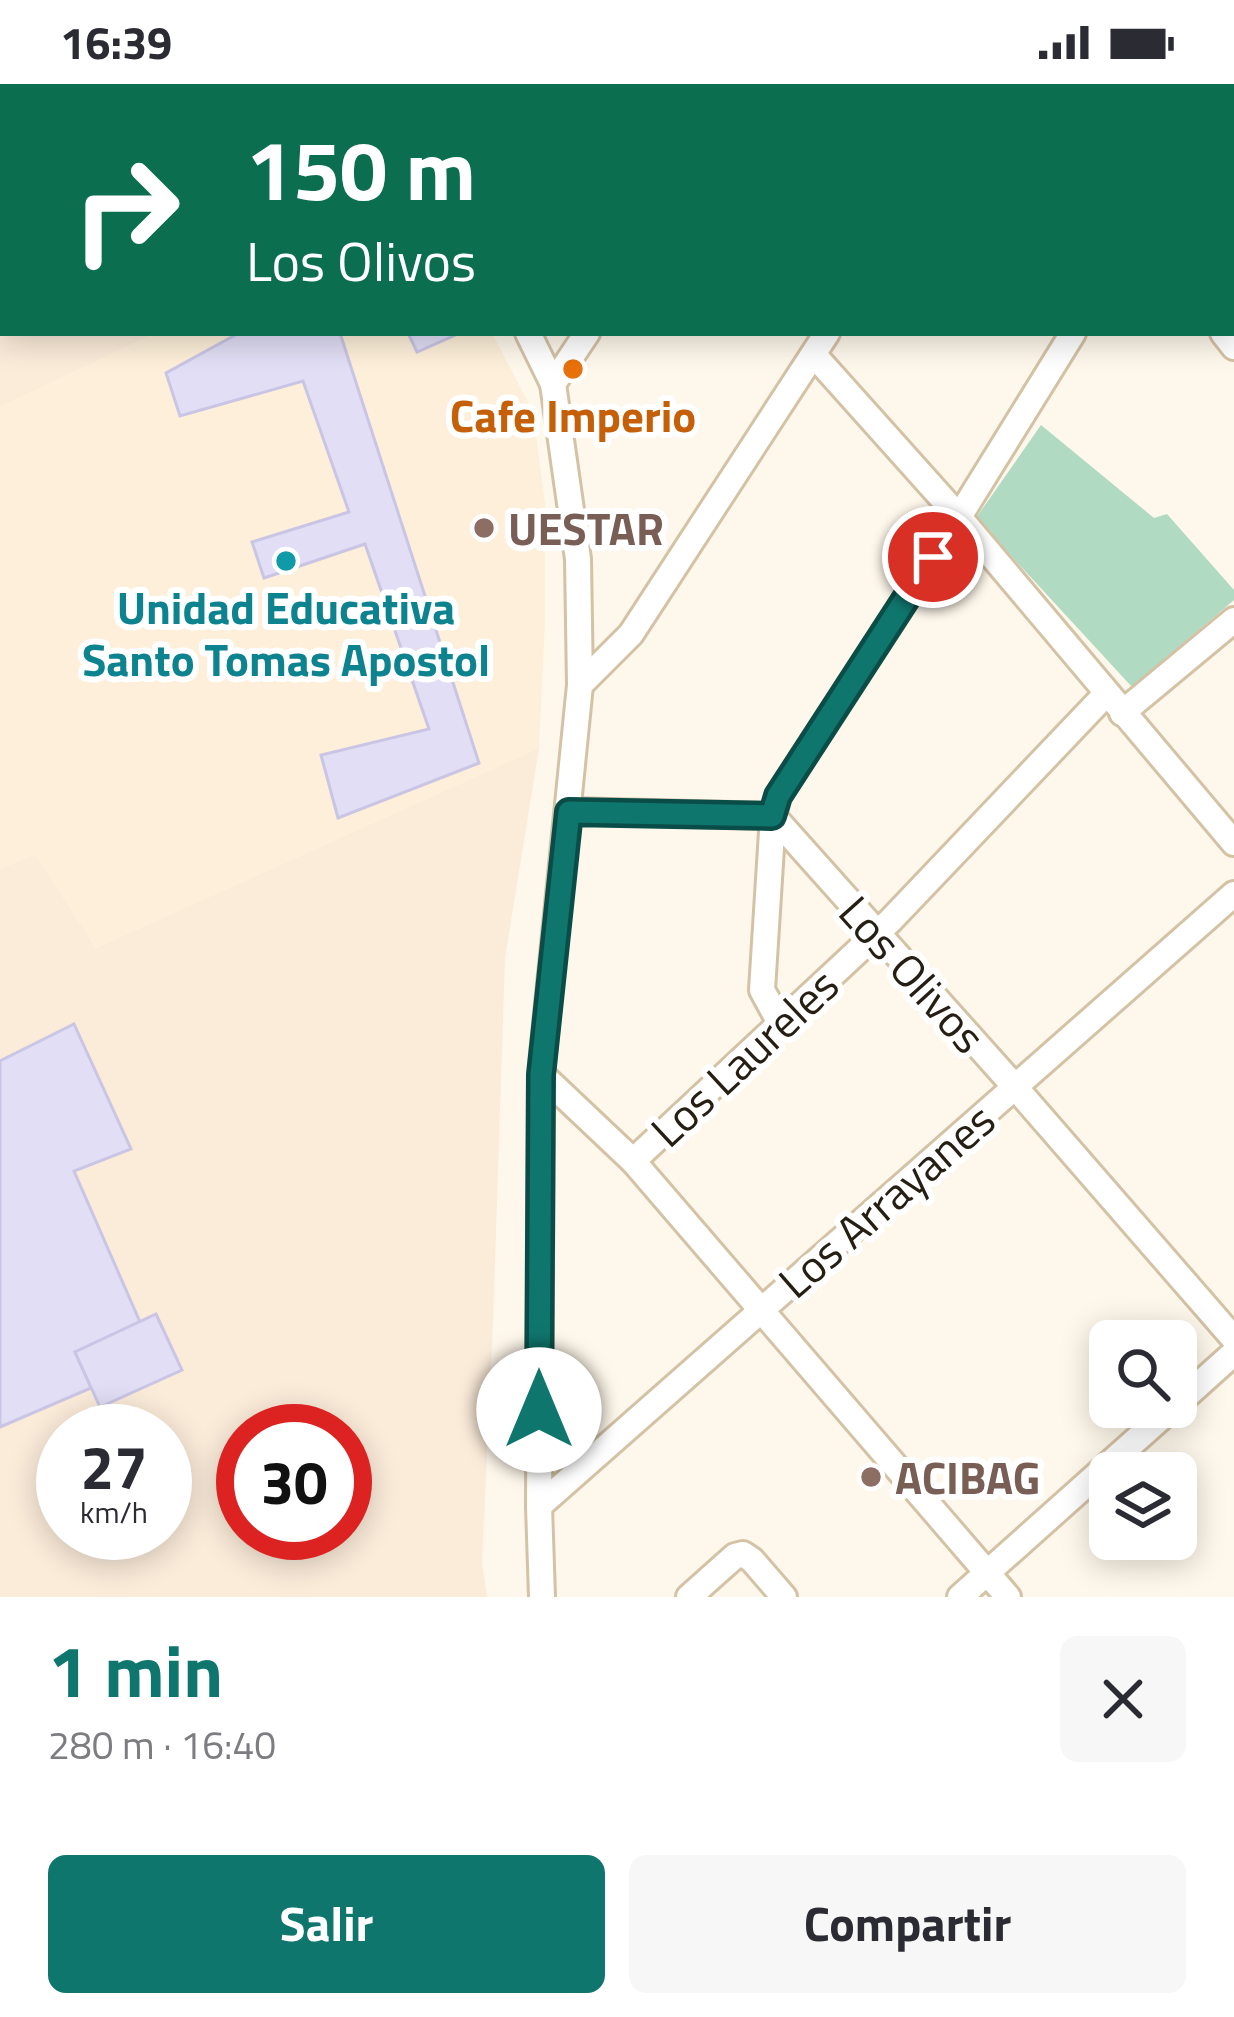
<!DOCTYPE html>
<html lang="es">
<head>
<meta charset="utf-8">
<style>
	:root { --surface:#fff; --page:#f7f7f7; --text:#2b2b33; --muted:#7c7c81; --accent:#0f766e }
	body { margin:0; font-family:"Titillium Web",sans-serif; background:var(--page); color:var(--text); height:100vh; display:flex; flex-direction:column; font-size:45px; white-space:nowrap }
	* { box-sizing:border-box; margin:0 }
	p { font-size:39px; color:var(--muted) }
	.icon { flex:none; width:66px; height:66px; fill:none; stroke:currentColor; stroke-width:2; stroke-linecap:round; stroke-linejoin:round }
	.map { position:relative; height:1513px; overflow:hidden }
	.side { display:flex; flex-direction:column; background:var(--surface); flex:1 }
	.side>* { flex:none }
	.banner { position:absolute; left:0px; top:0px; width:1236px; height:252px; box-shadow:0 6px 30px #0003; background:#0b6e4f; color:#fff; overflow:hidden }
	.fabs { position:absolute; left:1089px; top:1236px; display:grid; gap:24px }
	.fabs a { display:grid; place-items:center; width:108px; height:108px; border-radius:18px; background:var(--surface); box-shadow:0 6px 30px #0003; font-size:60px }
	.speed { position:absolute; left:36px; top:1320px; display:flex; gap:24px; font-size:60px; font-weight:700; text-align:center }
	.speed>* { display:grid; place-content:center; width:156px; height:156px; border-radius:50%; background:var(--surface); box-shadow:0 6px 30px #0003; line-height:1 }
	.speed small { font-size:30px; font-weight:400 }
	.speed .limit { border:18px solid #d22; background:#fff; color:#111 }
	.pin { position:absolute; display:grid; place-items:center; width:102px; height:102px; color:#fff; margin:-51px; border:6px solid #fff; border-radius:50%; box-shadow:0 3px 12px #0007 }
	.me { position:absolute; width:132px; margin:-66px; rotate:0deg; stroke-linejoin:round; filter:drop-shadow(0 0 9px #0008) }
	.turn { display:flex; align-items:center; gap:42px; height:252px; padding:0 48px; font-size:54px }
	.turn .icon { width:156px; height:156px; stroke-width:2.5 }
	.turn b { display:block; font-size:84px; line-height:102px }
	.round { display:grid; place-items:center; flex:none; width:126px; height:126px; border-radius:18px; background:var(--page) }
	.overview { display:flex; align-items:center; justify-content:space-between; height:204px; padding:0 48px }
	h1 { font-size:72px; font-weight:700; line-height:90px; color:var(--accent) }
	.primary-button { display:flex; gap:24px; margin-top:auto; padding:24px 48px }
	.primary-button a { flex:1; height:138px; border-radius:18px; background:var(--accent); color:#fff; font-size:48px; font-weight:700; line-height:138px; text-align:center }
	.primary-button a+a { background:var(--page); color:var(--text) }
	.status { display:flex; justify-content:space-between; align-items:center; height:84px; padding:0 60px; background:var(--surface); direction:ltr }
	.status svg { height:33px; fill:currentColor }
	.map>svg:first-child { display:block }
	.industrial { fill:#fbebd9; fill-rule:evenodd }
	.built { fill:#fdefd9 }
	.green { fill:#b1dac3 }
	.building { fill:#e1def5; stroke:#cac5e5; stroke-width:3 }
	.lines { fill:none; stroke-linecap:round; stroke-linejoin:round }
	.street-casing { stroke:#d4c2a5; stroke-width:30 }
	.street { stroke:#fff; stroke-width:24 }
	.route-casing { stroke:#0a4d48; stroke-width:30 }
	.route { stroke:#0f766e; stroke-width:21 }
	.food-dot { fill:#e8710a; stroke:#fff; stroke-width:4.5 }
	.education-dot { fill:#8d6e63; stroke:#fff; stroke-width:4.5 }
	.culture-dot { fill:#0f9aa8; stroke:#fff; stroke-width:4.5 }
	.labels { text-anchor:middle; dominant-baseline:central; stroke-width:12; stroke-linejoin:round; paint-order:stroke }
	.food-label { font-size:45px; font-weight:bold; fill:#c56008; stroke:#fff }
	.education-label { font-size:45px; font-weight:bold; fill:#785e54; stroke:#fff; text-anchor:start }
	.culture-label { font-size:45px; font-weight:bold; fill:#0d838f; stroke:#fff }
	.street-label { font-size:45px; fill:#251e13; stroke:#fff }
</style>
</head>
<body>
<div class="status"><b>16:39</b><svg viewBox="0 0 49 12"><path d="M0 12V9h3v3zM5 12V6h3v6zM10 12V3h3v9zM15 12V0h3v12zM26 1h20v11H26zM47 4h2v5h-2z"/></svg></div>
<div class="map">
<svg width="1234" height="1513" viewBox="0 0 1234 1513">
	<rect width="100%" height="100%" fill="#fef7eb"/>
	<g class="industrial">
		<polygon points="0,0 371,0 373,3 3,3 3,249 156,249 0,323"/>
		<path d="M539,664L505,874L493,1238L482,1479L487,1513H0V785L35,770L96,864ZM63,1347H165V1449H63ZM243,1347H345V1449H243Z"/>
	</g>
	<polygon class="built" points="156,249 492,249 533,328 545,420 545,535 539,664 96,864 35,770 0,785 0,323"/>
	<polygon class="green" points="1041,341 1154,434 1167,430 1234,506 1234,516 1132,603 976,434"/>
	<g class="building">
		<polygon points="0,0 158,0 159,3 3,3 3,209 0,211"/>
		<polygon points="239,249 340,249 479,679 338,734 321,671 429,645 365,460 264,494 252,458 349,428 303,297 180,332 166,289"/>
		<polygon points="408,249 460,249 417,268"/>
		<polygon points="74,940 131,1065 74,1087 140,1238 75,1268 91,1304 0,1343 0,977"/>
		<polygon points="156,1230 182,1286 100,1323 75,1268"/>
	</g>
	<g class="lines">
		<defs>
			<g id="street">
				<polyline points="404,0 405,3"/>
				<polyline points="1056,0 1057,3"/>
				<polyline points="747,3 749,0"/>
				<polyline points="983,3 985,0"/>
				<polyline points="1233,3 1234,2"/>
				<polyline points="528,249 553,300 578,475 580,601 541,990 539,1422 542,1513"/>
				<polyline points="1223,249 1234,263"/>
				<polyline points="814,271 959,433 1234,759"/>
				<polyline points="553,300 587,249"/>
				<polyline points="580,601 631,550 827,249"/>
				<polyline points="1122,629 1234,536"/>
				<polyline points="569,727 773,732 1015,1003 1234,1255"/>
				<polyline points="780,939 762,906 773,732 778,712 959,433 1073,249"/>
				<polyline points="541,990 633,1077 1008,1513"/>
				<polyline points="633,1077 890,837 1106,610"/>
				<polyline points="1176,1321 1234,1269"/>
				<polyline points="539,1422 1234,810"/>
				<polyline points="689,1513 735,1472 743,1470 752,1476 784,1513"/>
				<polyline points="960,1513 1173,1323"/>
			</g>
		</defs>
		<use href="#street" class="street-casing"/>
		<use href="#street" class="street"/>
	</g>
	<g class="lines">
		<defs>
			<polyline id="route" points="539,1326 541,991 569,728 772,732 778,712 933,473"/>
		</defs>
		<use href="#route" class="route-casing"/>
		<use href="#route" class="route"/>
	</g>
	<circle class="food-dot" cx="573" cy="285" r="12"/>
	<g class="education-dot">
		<circle cx="484" cy="444" r="12"/>
		<circle cx="871" cy="1393" r="12"/>
	</g>
	<circle class="culture-dot" cx="286" cy="477" r="12"/>
	<g class="labels">
		<g class="food-label">
			<text x="573" y="331">Cafe Imperio</text>
		</g>
		<g class="education-label">
			<text x="508" y="444">UESTAR</text>
			<text x="895" y="1393">ACIBAG</text>
		</g>
		<g class="culture-label">
			<text x="286" y="523">Unidad Educativa<tspan x="286" dy="52">Santo Tomas Apostol</tspan></text>
		</g>
		<g class="street-label">
			<text transform="translate(913 890) rotate(48)">Los Olivos</text>
			<text transform="translate(744 973) rotate(-43)">Los Laureles</text>
			<text transform="translate(886 1116) rotate(-41)">Los Arrayanes</text>
		</g>
	</g>
</svg>
<div class="fabs">
<a><svg class="icon" aria-label="search" viewBox="0 0 24 24"><circle cx="10" cy="10" r="6"/><path d="M15 15l6 6"/></svg></a>
<a><svg class="icon" aria-label="layers" viewBox="0 0 24 24"><path d="M12 4l9 5-9 5-9-5zM3 14l9 5 9-5"/></svg></a>
</div>
<div class="speed"><div>27<small>km/h</small></div><div class="limit">30</div></div>
<div class="pin" style="left:933px;top:473px;background:#d93025"><svg class="icon" aria-label="arrive" viewBox="0 0 24 24"><path d="M6 21V4h12l-3 4 3 4H6"/></svg></div>
<svg class="me" style="left:539px;top:1326px" viewBox="-20 -20 40 40"><circle r="19" fill="#fff"/><path d="M0-13L10 11 0 6-10 11z" fill="#0f766e"/></svg>
<div class="banner">
<div class="turn"><svg class="icon" aria-label="right" viewBox="0 0 24 24"><path d="M7 20v-9h11M14 6l5 5-5 5"/></svg><div><b>150 m</b>Los Olivos</div></div>
</div>
</div>
<section class="side">
<div class="overview"><div><h1>1 min</h1><p>280 m · 16:40</p></div><a class="round"><svg class="icon" aria-label="close" viewBox="0 0 24 24"><path d="M6 6l12 12M18 6L6 18"/></svg></a></div>
<div class="primary-button"><a>Salir</a><a>Compartir</a></div>
</section>
</body>
</html>
